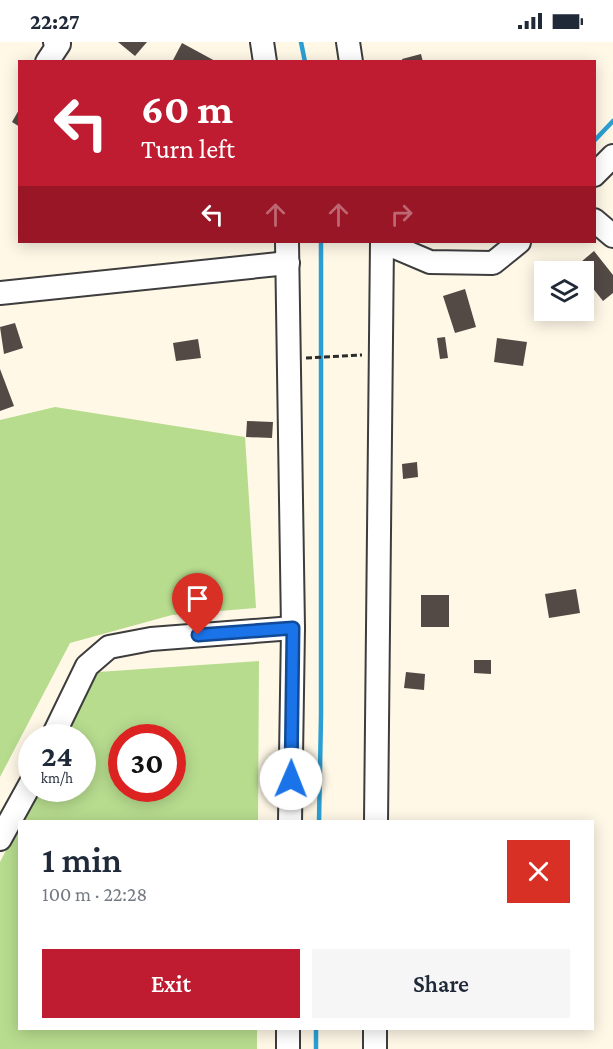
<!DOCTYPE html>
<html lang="en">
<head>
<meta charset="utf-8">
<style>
	:root { --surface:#fff; --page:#f6f6f7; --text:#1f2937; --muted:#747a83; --accent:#c01c31 }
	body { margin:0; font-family:"Crimson Pro",serif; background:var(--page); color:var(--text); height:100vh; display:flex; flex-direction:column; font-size:22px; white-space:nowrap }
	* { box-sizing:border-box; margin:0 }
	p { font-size:20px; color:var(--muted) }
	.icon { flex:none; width:33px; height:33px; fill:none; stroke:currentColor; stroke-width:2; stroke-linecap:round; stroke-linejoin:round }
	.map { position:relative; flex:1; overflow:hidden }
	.drawer { position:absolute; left:18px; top:778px; width:576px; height:210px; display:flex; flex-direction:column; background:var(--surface); border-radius:0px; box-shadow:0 3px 15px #0003 }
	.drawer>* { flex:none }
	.top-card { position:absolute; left:18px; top:18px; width:578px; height:183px; border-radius:0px; box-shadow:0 3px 15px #0003; background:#c01c31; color:#fff; overflow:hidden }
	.tools { position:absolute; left:534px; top:219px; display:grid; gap:12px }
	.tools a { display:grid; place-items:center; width:60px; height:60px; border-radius:0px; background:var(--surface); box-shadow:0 3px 15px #0003; font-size:30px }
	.speed { position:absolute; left:18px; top:682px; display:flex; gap:12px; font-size:30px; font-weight:700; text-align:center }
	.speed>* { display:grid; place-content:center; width:78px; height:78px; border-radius:50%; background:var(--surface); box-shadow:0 3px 15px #0003; line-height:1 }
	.speed small { font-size:15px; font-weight:400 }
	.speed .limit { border:9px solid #d22; background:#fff; color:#111 }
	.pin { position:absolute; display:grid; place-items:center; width:51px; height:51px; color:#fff; margin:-62px -26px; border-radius:50% 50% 50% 0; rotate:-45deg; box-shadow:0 0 6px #0007 }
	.pin .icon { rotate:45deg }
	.me { position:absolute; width:66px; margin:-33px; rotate:1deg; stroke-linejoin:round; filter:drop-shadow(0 0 4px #0008) }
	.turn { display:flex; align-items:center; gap:21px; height:126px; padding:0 24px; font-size:27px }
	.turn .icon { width:78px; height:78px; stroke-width:2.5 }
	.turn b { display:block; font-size:42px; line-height:51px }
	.lanes { display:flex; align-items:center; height:57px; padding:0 24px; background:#0003; justify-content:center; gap:30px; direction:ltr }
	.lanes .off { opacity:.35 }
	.round { display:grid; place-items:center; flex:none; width:63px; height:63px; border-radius:0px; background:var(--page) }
	.headline { display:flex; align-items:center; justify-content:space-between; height:102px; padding:0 24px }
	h1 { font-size:36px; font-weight:600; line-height:45px }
	.primary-button { display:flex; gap:12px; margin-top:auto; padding:12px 24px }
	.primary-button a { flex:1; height:69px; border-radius:0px; background:var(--accent); color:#fff; font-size:24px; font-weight:600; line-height:69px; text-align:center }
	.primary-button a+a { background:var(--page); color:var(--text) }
	.status { display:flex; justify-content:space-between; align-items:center; height:42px; padding:0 30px; background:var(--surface); direction:ltr }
	.status svg { height:16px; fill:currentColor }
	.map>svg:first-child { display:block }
	.forest { fill:#b7dc8e; fill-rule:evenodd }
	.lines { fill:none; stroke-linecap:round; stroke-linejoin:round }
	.stream { stroke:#2b9fd4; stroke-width:4.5 }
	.building { fill:#534a46 }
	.minor-casing { stroke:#3d3d3d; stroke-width:26 }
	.path { stroke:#2c2c2c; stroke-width:3; stroke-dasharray:6 3; stroke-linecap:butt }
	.minor { stroke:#fff; stroke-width:22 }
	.route-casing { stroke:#114b97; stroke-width:15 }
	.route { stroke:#1a73e8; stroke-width:10 }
</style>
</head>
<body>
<div class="status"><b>22:27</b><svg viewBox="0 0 49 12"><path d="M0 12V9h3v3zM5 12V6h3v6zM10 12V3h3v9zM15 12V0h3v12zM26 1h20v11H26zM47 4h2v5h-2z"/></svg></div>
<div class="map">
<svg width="613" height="1007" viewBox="0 0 613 1007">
	<rect width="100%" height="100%" fill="#fff8e7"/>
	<g class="forest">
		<polygon points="55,365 245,395 256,566 172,573 70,601 0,735 0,378"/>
		<path d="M259,619L258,780H21L38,747H82V696H64L98,630ZM122,696H172V747H122Z"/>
		<polygon points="19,783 20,987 257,987 257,1007 0,1007 0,820"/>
	</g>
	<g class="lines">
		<g class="stream">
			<polyline points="301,0 305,20"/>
			<polyline points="594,99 613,79"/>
			<polyline points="319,780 321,674 321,200"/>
			<polyline points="316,1007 316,987"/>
		</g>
	</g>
	<g class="building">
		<polygon points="118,0 147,0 135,14"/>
		<polygon points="182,1 217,20 172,20"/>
		<polygon points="421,12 423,20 403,20 402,17"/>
		<polygon points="20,66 20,85 12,80"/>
		<polygon points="594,209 613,233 613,251 603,259 584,235 584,230 579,230 575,225"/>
		<polygon points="465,247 476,285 455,291 443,254"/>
		<polygon points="15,281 23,306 4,312 0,285"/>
		<polygon points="445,295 448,316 440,317 437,296"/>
		<polygon points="497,296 527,300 523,324 494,320"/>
		<polygon points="198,297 201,316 176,319 173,301"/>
		<polygon points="0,327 14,364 0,369"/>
		<polygon points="247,379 273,380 272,396 246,395"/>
		<polygon points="417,420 418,435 403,437 402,422"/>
		<polygon points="576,547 580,571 549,576 545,552"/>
		<rect x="421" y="553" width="28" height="32"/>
		<polygon points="474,618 491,618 491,632 474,631"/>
		<polygon points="406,630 425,632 424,648 404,646"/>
	</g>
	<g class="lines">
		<defs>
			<g id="minor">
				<polyline points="262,0 265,20"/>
				<polyline points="348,0 351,20"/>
				<polyline points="47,20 59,2 55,0"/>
				<polyline points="594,133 613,114"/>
				<polyline points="594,178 613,194"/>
				<polyline points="287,200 293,586 290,780"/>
				<polyline points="383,200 430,220 493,221 519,200"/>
				<polyline points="0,251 288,221"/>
				<polyline points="52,696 87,624 109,605 151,597 293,586"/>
				<polyline points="376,780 382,200"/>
				<polyline points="0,797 32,739"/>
				<polyline points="375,987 375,1007"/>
				<polyline points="288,1007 288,987"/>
			</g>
		</defs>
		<use href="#minor" class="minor-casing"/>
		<polyline class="path" points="306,316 362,313"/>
		<use href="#minor" class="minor"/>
	</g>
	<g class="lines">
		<defs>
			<polyline id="route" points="198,593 293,586 291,737"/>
		</defs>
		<use href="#route" class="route-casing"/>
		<use href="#route" class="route"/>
	</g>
</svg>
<div class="tools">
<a><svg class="icon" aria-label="layers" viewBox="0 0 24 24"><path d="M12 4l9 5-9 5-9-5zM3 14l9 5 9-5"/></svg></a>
</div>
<div class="speed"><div>24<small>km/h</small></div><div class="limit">30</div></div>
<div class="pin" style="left:198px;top:593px;background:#d93025"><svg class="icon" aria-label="arrive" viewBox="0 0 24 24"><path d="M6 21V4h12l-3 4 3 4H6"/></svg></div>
<svg class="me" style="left:291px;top:737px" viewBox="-20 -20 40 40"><circle r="19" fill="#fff"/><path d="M0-13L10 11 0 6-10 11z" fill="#1a73e8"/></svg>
<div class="top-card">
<div class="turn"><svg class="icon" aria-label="left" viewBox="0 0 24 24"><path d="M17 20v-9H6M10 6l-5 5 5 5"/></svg><div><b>60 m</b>Turn left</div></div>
<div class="lanes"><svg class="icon" aria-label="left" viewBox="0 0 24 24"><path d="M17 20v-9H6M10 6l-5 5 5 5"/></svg><svg class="icon off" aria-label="ahead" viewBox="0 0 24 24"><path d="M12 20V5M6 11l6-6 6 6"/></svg><svg class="icon off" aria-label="ahead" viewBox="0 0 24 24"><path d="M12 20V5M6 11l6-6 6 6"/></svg><svg class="icon off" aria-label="right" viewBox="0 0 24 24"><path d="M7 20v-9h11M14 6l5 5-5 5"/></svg></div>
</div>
<section class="drawer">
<div class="headline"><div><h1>1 min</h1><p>100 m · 22:28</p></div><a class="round" style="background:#d93025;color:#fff"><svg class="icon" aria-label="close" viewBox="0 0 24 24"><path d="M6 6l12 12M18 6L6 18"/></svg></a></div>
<div class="primary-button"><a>Exit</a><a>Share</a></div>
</section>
</div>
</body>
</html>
